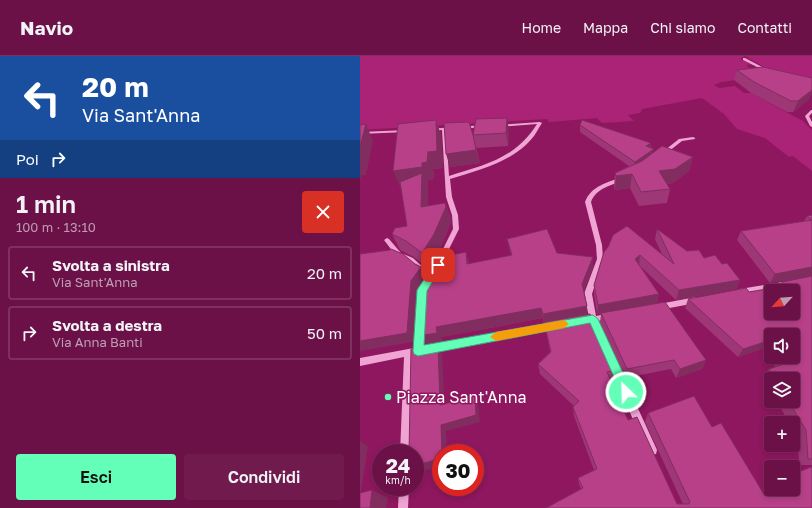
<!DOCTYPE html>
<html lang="it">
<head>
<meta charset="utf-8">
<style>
	:root { --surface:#6b1147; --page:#701a4e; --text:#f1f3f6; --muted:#be9db4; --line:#7e3160; --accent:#63ffb8 }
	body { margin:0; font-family:"Golos Text",sans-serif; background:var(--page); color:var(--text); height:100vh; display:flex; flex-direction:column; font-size:15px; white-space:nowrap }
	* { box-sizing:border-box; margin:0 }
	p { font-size:13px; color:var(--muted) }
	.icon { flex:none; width:22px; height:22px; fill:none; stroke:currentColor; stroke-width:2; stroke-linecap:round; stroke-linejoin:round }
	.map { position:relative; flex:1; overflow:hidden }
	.drawer { display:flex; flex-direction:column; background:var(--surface); width:360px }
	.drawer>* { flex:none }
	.guide { background:#1a4fa0; color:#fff; overflow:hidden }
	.needle { width:26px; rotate:244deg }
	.buttons { position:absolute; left:404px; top:228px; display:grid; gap:8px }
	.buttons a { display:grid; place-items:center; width:36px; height:36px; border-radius:4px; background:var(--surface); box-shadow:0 2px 6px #0003,0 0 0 1px var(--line); font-size:20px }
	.speed { position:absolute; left:12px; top:388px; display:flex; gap:8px; font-size:20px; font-weight:700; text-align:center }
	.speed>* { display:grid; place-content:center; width:52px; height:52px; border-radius:50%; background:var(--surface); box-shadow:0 2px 6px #0003,0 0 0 1px var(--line); line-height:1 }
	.speed small { font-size:10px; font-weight:400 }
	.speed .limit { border:6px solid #d22; background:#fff; color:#111 }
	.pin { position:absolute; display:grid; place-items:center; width:34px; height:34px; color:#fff; margin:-17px; border-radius:8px; box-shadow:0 2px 6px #0006 }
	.me { position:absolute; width:44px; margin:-22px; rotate:336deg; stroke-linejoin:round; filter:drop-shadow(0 0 3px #0008) }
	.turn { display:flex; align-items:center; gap:14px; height:84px; padding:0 16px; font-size:18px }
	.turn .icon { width:52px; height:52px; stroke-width:2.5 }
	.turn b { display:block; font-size:28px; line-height:34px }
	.then { display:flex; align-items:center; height:38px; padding:0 16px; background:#0003; gap:8px; font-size:15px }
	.round { display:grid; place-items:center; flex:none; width:42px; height:42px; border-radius:4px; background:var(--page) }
	.headline { display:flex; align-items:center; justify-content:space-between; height:68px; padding:0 16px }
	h1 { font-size:24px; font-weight:600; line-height:30px }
	.action { display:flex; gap:8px; margin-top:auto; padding:8px 16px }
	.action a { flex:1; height:46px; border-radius:4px; background:var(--accent); color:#111; font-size:16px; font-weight:600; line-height:46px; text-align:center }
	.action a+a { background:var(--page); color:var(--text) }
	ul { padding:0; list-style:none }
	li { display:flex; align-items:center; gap:12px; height:54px; margin:0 8px 6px; padding:0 8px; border:2px solid var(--line); border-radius:4px }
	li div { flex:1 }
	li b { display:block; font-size:15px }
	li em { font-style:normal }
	header { display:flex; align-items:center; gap:24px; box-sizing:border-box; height:56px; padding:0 20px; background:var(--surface); border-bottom:1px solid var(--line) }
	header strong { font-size:19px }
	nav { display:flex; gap:22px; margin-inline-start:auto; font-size:14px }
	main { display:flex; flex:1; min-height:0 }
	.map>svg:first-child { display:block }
	.green { fill:#ab2376 }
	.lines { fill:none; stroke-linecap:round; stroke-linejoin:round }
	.minor { fill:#f0a4d3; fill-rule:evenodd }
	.wall { fill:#9e3776 }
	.shaded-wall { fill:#812d60 }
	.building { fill:#b84089; stroke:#812d60; fill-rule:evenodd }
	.route { fill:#63ffb8; stroke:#40a678 }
	.slow { fill:#f59e0b }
	.poi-dot { fill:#63ffb8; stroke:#8f175f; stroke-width:1.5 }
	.labels { text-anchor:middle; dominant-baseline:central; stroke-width:3; stroke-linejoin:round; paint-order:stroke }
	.near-poi-label { font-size:16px; fill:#fff; stroke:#8f175f; text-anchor:start }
</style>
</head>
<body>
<header>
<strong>Navio</strong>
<nav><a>Home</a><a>Mappa</a><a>Chi siamo</a><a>Contatti</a></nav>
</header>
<main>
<section class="drawer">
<div class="guide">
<div class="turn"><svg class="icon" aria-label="left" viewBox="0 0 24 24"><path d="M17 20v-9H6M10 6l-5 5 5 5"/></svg><div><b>20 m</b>Via Sant'Anna</div></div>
<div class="then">Poi<svg class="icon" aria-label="right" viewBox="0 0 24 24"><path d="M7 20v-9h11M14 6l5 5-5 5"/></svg></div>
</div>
<div class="headline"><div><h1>1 min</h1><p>100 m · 13:10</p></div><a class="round" style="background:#d93025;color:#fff"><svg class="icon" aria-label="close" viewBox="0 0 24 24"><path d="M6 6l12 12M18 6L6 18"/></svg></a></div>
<ul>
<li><svg class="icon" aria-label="left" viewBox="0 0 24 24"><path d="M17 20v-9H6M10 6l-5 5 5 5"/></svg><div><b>Svolta a sinistra</b><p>Via Sant'Anna</p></div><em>20 m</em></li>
<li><svg class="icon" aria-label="right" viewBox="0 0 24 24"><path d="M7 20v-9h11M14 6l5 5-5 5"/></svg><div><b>Svolta a destra</b><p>Via Anna Banti</p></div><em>50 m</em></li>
</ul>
<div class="action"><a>Esci</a><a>Condividi</a></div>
</section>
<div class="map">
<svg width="452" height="452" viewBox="0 0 452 452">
	<rect width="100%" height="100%" fill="#8f175f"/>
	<polygon class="green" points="0,0 452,0 452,28 409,14 385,0 380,3 390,8 386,10 402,18 399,21 361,26 354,29 359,32 375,30 384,37 391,37 443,65 452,74 452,115 433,100 429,101 405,82 377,73 364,58 342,42 282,53 280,57 268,59 274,65 242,67 237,62 189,66 187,63 0,74"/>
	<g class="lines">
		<g class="minor">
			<polygon points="383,2 385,2 410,15 407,16 383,4"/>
			<polygon points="451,54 452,54 452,57 449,60 452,66 452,71 450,70 445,60"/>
			<path d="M180,66L182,67C179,71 177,76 174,80C154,106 119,114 90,123L92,141L98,159L99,173L80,211H76L75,209L93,173L92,159L86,141L82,74L70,75L68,74V73L124,69L126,70L124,71L86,74L89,120C125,109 156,102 177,68L138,71L136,70V69Z"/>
			<polygon points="48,74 48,76 46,76 0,78 0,76"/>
			<polygon points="333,81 335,82 335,83 322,85 304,99 300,98 319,83"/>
			<path d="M263,121L266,123L265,124C252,129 236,132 231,146L242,189L243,203L232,238L236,260L250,257L253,258L254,260L253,262L238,265L297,394L296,398L292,399L288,398L231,267L224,268L221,267L220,265L221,263L229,261L224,238L237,203L236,189L225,146C231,130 248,126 263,121Z"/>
			<polygon points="27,182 29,183 41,197 53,202 65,213 74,217 75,219 74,221 72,222 61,217 49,206 37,201 24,184"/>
			<polygon points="429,225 433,228 429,231 380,239 377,238 376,236 377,234 380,233"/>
			<polygon points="336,241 339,242 340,244 339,246 336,247 299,254 296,253 295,251 296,249 299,248"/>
			<polygon points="194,267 197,268 198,270 197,272 194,273 71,297 68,296 67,293 68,290 71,289"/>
			<polygon points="60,270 63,271 64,273 62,291 65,294 64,297 52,299 50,397 40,397 44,301 0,310 0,302 54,292 56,273 57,271"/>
			<polygon points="39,431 49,431 48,452 38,452"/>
		</g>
	</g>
	<g class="wall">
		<polygon points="377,14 452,22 452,36 448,44 433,56 427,56 391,37 374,24"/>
		<polygon points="76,64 81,80 83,112 73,113 74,123 68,124 68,129 67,129 68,132 68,150 85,147 91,163 91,166 80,193 69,213 54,201 40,194 32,178 47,170"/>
		<polygon points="220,69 291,87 291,91 293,97 333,101 329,115 313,127 307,128 310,133 307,147 279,150 270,132 255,134 254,131 255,117 269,110 220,76"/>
		<polygon points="149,74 148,90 116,92 120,107 90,111 113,79"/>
		<polygon points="452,159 452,220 410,227 377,184 381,175 444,165 447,160"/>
		<polygon points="297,173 327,195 362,208 380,224 376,233 316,244 281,211 299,238 297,247 346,304 342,313 316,322 311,313 265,322 240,267 241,258 237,258 234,238 234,229 244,196 302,198 295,183"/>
		<polygon points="147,183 197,197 233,211 224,234 227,250 227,258 256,314 254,324 251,325 268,364 317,448 323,448 285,366 288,357 352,371 403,437 411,429 411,433 433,433 452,452 186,452 221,433 219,428 218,422 234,414 214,360 213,351 214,350 180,318 178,308 190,296 185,267 184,268 183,262 81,281 82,286 64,289 58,280 64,224 56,235 53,286 55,208 61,211 66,221 106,196 109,208 151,199"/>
		<polygon points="452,220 452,409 439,409 438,381 433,373 433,367 429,367 417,345 433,345 433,323 411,323 411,336 403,321 409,313 415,311 412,301 433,301 411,279 411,299 408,291 378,301 325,252 328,243 389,236 419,231 422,226"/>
	</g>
	<g class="shaded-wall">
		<polygon points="452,34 452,36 448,44 433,56 438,45"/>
		<polygon points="147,62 149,74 148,90 146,77"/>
		<polygon points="76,64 81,80 83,112 73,113 74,123 68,124 68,129 67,129 68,132 68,166 41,133 33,115 62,107 68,96"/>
		<polygon points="6,68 13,85 6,119 1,119 0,126 0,90"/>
		<polygon points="291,87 290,95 294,93 292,100 274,114 275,106 286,90"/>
		<polygon points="116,94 120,107 90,111 86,98"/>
		<polygon points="333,101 329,115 313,127 297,129 299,115"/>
		<polygon points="272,118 270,132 255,134 256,120"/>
		<polygon points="85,147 91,163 91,166 80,193 69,213 62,197"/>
		<polygon points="106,196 109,206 110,218 107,208"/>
		<polygon points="280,199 279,209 275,203"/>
		<polygon points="233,201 233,211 223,237 222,228"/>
		<polygon points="61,211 66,221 56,235 53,286 0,295 0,285"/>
		<polygon points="452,211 452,220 410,227 415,218"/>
		<polygon points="380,224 376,233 316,244 319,234"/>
		<polygon points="299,238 297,247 237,258 238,249"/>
		<polygon points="227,250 227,260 184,268 183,258"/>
		<polygon points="181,252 183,262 81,281 82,286 64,289 58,280 76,271"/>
		<polygon points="411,284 411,288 408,291 378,301 383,293"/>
		<polygon points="78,288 82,296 85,356 80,349"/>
		<polygon points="346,304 342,313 316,322 320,313"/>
		<polygon points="115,340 118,347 120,366 86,375 87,397 82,397 81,369"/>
		<polygon points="0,385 8,390 0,441"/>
		<polygon points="81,402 81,410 56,417 55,417 55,410"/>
		<polygon points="12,434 28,442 26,452 10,452"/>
	</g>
	<g class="building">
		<polygon points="403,11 452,22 452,34 438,45 431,45 394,26 377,14"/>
		<polygon points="147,62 146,77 113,79 116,94 86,98 84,67 109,66 113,79 116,63"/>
		<polygon points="76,64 77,95 68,96 67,106 62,107 62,111 33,115 38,68"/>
		<polygon points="222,64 291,87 286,90 294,93 275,106 220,69"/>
		<polygon points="6,68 0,90 0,69"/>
		<polygon points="302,90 333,101 315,113 299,115 310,133 281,136 272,118 256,120 255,117 282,105"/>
		<polygon points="62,117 61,151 85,147 86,151 74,178 62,197 46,185 32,178 35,172 47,170 40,126"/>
		<polygon points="452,159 452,211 415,218 381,175 452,164 447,160"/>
		<polygon points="267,170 314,208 297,173 327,195 339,194 344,202 355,199 362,208 367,207 380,224 319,234 280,199 275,203 299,238 238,249 234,229 244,196 248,191 253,179"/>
		<polygon points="187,173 197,197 233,201 222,228 227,250 183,258 181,252 76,271 77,277 58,280 63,226 77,202 106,196 107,208 152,199 147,183"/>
		<polygon points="31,193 43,198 55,208 61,211 51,225 47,277 0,285 0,198 30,194"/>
		<path d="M452,220V403H448L446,374L428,345H433V323H415L409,313L424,308L421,301H433V279H411V284L383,293L328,243L386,232L389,236L424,230L422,226ZM411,235H433V257H411Z"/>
		<polygon points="305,246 346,304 320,313 314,304 267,313 241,257"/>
		<polygon points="230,258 256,314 247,316 268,364 277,361 317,448 329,448 330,446 288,357 334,340 352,371 361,367 405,440 412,433 433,433 433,418 451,411 452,412 452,452 186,452 223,432 218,422 237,413 213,351 219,345 178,308 191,296 184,266"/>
		<polygon points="78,288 80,349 115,340 116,359 81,369 82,397 81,397 81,402 55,410 55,397 49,397 51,293"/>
		<polygon points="12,434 10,452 0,452 0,437"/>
	</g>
	<polygon class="route" points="78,206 82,209 67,235 64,289 233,259 238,263 270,332 272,336 270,339 266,341 262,339 230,267 58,300 54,298 53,295 57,234 75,207"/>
	<polygon class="slow" points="204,264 209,268 204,272 136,285 130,281 136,276"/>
	<circle class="poi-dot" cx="28" cy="341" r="4"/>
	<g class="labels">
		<g class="near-poi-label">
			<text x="36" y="341">Piazza Sant'Anna</text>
		</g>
	</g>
</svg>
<div class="buttons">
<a><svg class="needle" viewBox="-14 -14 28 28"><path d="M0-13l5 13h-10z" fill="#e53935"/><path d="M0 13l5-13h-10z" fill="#be9db4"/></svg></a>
<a><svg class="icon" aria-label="sound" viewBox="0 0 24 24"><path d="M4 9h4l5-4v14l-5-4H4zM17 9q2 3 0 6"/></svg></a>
<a><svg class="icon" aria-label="layers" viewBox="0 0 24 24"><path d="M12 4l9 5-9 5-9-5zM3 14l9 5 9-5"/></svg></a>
<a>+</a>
<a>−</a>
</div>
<div class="speed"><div>24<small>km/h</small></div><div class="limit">30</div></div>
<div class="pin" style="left:78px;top:209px;background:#d93025"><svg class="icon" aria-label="arrive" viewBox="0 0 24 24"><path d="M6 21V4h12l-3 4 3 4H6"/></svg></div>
<svg class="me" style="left:266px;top:336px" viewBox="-20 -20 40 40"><circle r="17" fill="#63ffb8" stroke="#fff" stroke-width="3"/><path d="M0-11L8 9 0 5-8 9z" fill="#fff"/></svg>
</div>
</main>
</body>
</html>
